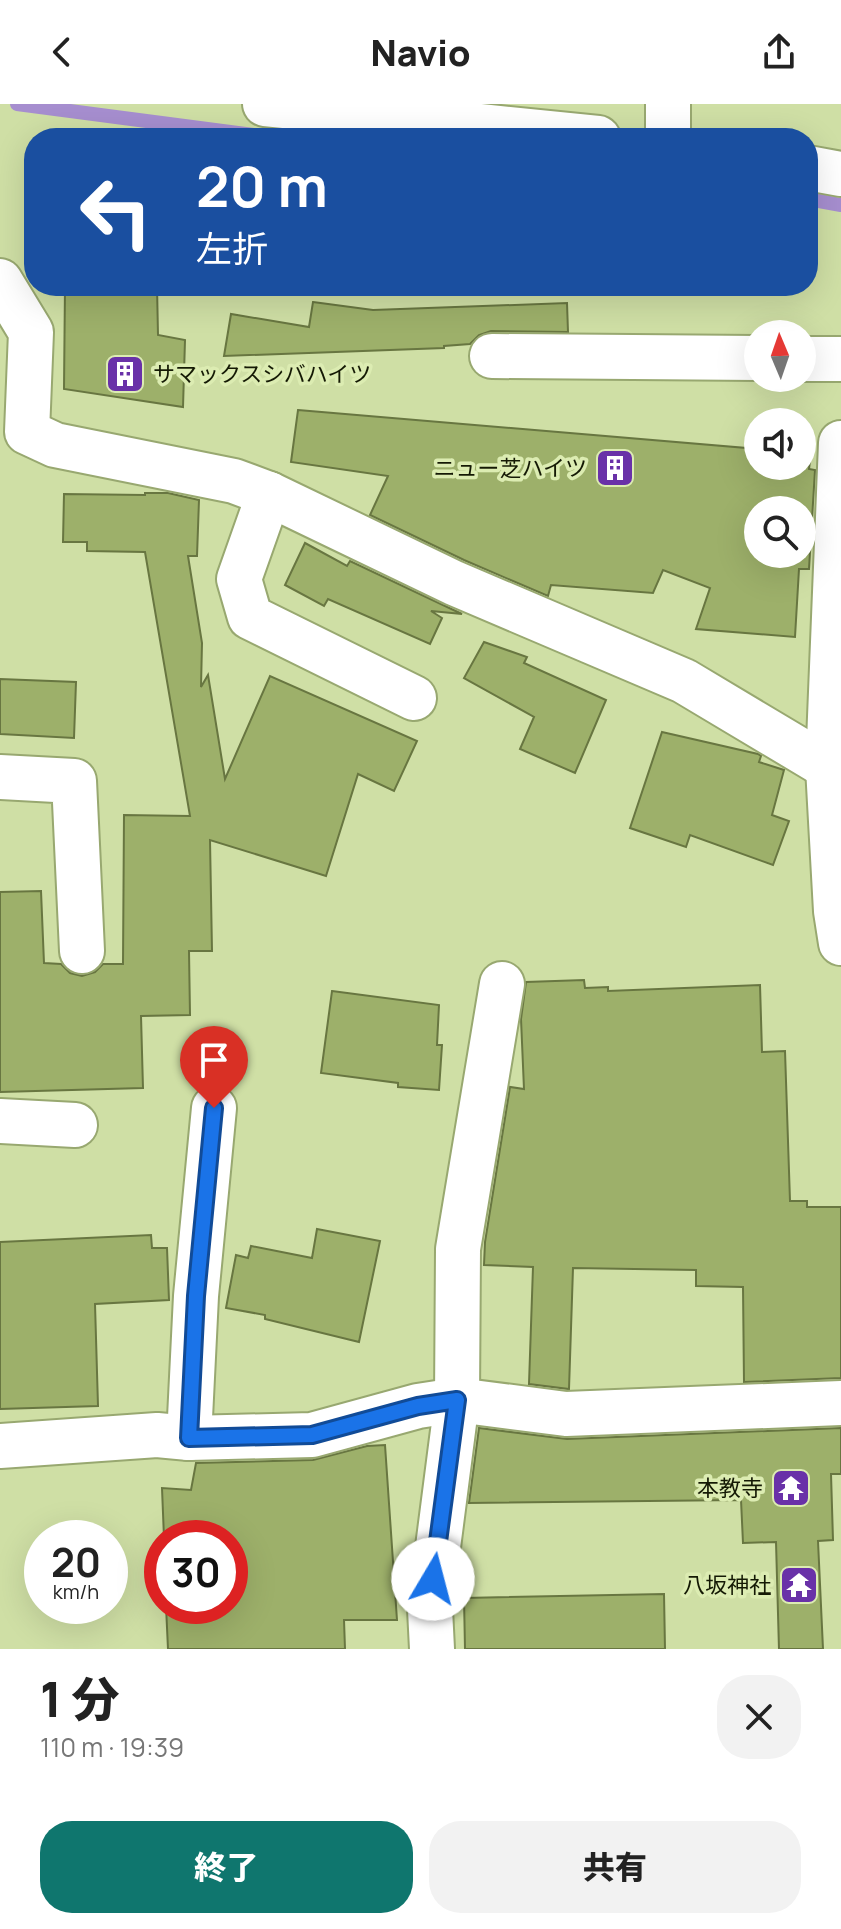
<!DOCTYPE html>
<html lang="ja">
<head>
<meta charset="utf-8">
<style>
	:root { --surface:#fff; --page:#f2f2f2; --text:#222; --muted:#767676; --accent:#0f766e }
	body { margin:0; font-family:Manrope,"Noto Sans JP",sans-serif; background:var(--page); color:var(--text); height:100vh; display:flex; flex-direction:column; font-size:30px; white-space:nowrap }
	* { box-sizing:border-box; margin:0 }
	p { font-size:26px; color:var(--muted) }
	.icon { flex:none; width:44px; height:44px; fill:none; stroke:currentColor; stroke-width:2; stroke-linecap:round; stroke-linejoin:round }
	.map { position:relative; height:1545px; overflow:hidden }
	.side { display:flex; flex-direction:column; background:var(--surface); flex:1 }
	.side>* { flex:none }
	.banner { position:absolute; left:24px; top:24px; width:794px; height:168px; border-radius:32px; box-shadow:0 8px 32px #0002; background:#1a4fa0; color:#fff; overflow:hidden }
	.needle { width:52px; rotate:358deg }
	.fabs { position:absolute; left:744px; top:216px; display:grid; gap:16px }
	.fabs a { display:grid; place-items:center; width:72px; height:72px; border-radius:50%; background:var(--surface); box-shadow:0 8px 32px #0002; font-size:40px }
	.speed { position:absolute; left:24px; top:1416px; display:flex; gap:16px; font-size:40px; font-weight:700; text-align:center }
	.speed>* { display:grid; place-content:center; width:104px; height:104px; border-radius:50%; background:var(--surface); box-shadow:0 8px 32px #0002; line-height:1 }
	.speed small { font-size:20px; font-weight:400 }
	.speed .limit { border:12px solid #d22; background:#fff; color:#111 }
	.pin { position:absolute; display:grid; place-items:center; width:68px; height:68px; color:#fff; margin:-82px -34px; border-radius:50% 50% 50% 0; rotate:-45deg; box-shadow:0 0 8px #0007 }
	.pin .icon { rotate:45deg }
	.me { position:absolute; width:88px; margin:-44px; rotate:8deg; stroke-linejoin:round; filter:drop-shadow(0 0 6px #0008) }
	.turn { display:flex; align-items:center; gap:28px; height:168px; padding:0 40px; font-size:36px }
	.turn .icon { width:104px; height:104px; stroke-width:2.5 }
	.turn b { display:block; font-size:56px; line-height:68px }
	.round { display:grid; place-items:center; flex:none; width:84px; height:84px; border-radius:32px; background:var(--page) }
	.head { display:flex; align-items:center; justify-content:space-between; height:136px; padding:0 40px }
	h1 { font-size:48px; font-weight:800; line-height:60px }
	.cta { display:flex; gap:16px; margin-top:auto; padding:16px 40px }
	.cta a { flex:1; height:92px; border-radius:32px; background:var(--accent); color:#fff; font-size:32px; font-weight:800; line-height:92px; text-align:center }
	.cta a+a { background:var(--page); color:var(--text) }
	header { display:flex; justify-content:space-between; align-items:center; height:104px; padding:0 40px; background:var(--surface); font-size:36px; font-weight:800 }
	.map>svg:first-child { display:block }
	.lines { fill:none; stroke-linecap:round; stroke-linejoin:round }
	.stream { stroke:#a68ecf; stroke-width:14 }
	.building { fill:#9db06a; stroke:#687641; stroke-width:2; fill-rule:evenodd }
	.minor-casing { stroke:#98a870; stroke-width:48 }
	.minor { stroke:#fff; stroke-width:44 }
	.route-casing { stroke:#114b97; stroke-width:20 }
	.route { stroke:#1a73e8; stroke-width:14 }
	.labels { text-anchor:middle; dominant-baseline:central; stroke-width:7; stroke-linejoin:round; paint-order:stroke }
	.poi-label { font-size:22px; fill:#141904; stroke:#dcecb2; text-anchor:end }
</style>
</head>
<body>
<header><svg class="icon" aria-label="back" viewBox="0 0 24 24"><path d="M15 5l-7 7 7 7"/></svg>Navio<svg class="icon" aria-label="share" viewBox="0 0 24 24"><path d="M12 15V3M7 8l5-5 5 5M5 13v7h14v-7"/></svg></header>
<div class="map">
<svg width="841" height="1545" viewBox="0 0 841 1545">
	<rect width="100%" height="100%" fill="#cfdfa5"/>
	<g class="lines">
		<g class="stream">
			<polyline points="17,0 276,34"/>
			<polyline points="808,95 841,101"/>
		</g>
	</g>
	<g class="building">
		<polygon points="65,182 157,182 158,231 185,236 183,303 64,285"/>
		<polygon points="313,198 373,206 567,199 568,228 491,227 479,231 470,240 444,242 444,244 224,252 231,210 309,223"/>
		<path d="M298,306L758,345V362H802V348L811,349L809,365L815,366L809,465H799L795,533L696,525L710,484L663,466L653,489L551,481L548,492L464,456L370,411L388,372L291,358ZM758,406H802V450H758Z"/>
		<polygon points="145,389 168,389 199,396 197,452 188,452 202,539 201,583 208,571 225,675 270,572 417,637 394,687 358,670 326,772 210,736 212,847 189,847 190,911 141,912 143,984 0,988 0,788 41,787 44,859 61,860 70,869 82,872 95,868 103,860 123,860 124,711 190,712 145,448 87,447 87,438 63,438 64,390 145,391"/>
		<polygon points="305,439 347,462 350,457 462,510 431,507 442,514 430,540 328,495 324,502 285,481"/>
		<polygon points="484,538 527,553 524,559 606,596 575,669 520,645 534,613 464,574"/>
		<polygon points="0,575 76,578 74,634 0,630"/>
		<polygon points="662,628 758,650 761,652 759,658 784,666 772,711 789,717 773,761 690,731 686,743 630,724"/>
		<polygon points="584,876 585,884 608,883 608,887 760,881 762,948 785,947 790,1097 807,1097 807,1103 841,1103 841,1274 744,1278 743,1183 696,1182 696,1166 573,1164 569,1285 529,1280 533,1163 484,1161 485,1138 510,983 524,985 521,915 526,878"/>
		<polygon points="332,887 439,901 437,941 442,941 439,986 398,983 398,979 321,969"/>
		<polygon points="317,1125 380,1137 359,1238 265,1215 265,1211 226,1204 236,1151 248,1154 251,1142 312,1154"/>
		<polygon points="151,1131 152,1144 167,1144 169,1196 95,1200 98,1302 0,1305 0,1138"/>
		<polygon points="479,1324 567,1335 841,1324 841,1370 831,1370 833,1436 818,1437 823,1545 779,1545 776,1438 743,1439 741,1396 469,1399"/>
		<polygon points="385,1341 397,1516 344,1516 345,1545 168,1545 166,1502 230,1502 230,1434 164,1434 162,1384 191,1386 196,1359 313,1356 367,1342"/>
		<polygon points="664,1490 665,1545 465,1545 464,1494"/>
	</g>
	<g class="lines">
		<defs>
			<g id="minor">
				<polyline points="265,0 598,34"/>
				<polyline points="668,34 668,0"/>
				<polyline points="808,64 841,70"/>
				<polyline points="0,177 31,228 27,328 55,341 234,377 269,390 454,479 684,577 828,663"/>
				<polyline points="492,252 758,254"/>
				<polyline points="802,255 841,255"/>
				<polyline points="841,339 828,663 836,807 841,839"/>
				<polyline points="269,390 239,475 250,513 414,594"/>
				<polyline points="0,673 74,677 82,847"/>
				<polyline points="0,1017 75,1021"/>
				<polyline points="189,1334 196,1192 214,1004"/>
				<polyline points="0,1342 157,1331 189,1334 312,1331 418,1302 457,1296 566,1310 841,1299"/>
				<polyline points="432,1545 430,1505 457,1296 458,1145 502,880"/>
			</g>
		</defs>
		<use href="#minor" class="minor-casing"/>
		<use href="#minor" class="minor"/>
	</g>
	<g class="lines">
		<defs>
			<polyline id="route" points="214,1004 196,1192 189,1334 312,1331 418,1302 457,1296 433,1475"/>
		</defs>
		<use href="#route" class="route-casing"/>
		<use href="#route" class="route"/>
	</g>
	<defs>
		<symbol id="building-square" viewBox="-11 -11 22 22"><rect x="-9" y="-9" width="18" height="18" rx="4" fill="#6931a8" stroke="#dcecb2"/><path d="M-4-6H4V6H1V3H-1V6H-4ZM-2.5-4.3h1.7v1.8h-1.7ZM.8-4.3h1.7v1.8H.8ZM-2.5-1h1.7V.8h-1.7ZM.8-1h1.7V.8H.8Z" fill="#fff"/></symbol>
		<symbol id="temple-square" viewBox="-11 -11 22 22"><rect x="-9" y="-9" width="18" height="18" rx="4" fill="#6931a8" stroke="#dcecb2"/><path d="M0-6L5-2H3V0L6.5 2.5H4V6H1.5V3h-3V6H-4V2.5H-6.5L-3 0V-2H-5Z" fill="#fff"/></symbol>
	</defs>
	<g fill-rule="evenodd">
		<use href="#building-square" x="103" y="248" width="44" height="44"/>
		<use href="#building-square" x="593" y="342" width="44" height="44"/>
		<use href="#temple-square" x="769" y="1362" width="44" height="44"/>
		<use href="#temple-square" x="777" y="1459" width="44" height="44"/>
	</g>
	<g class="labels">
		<g class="poi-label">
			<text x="153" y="270" text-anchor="start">サマックスシバハイツ</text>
			<text x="587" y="364">ニュー芝ハイツ</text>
			<text x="763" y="1384">本教寺</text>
			<text x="771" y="1481">八坂神社</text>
		</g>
	</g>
</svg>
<div class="fabs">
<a><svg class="needle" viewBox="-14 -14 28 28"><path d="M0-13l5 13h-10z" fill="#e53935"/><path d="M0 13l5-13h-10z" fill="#767676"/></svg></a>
<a><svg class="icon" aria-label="sound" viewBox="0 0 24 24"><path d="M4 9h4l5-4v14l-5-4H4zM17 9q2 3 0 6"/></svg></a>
<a><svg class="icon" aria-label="search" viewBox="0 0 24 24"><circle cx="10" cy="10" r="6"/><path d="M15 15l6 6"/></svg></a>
</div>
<div class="speed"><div>20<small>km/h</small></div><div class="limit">30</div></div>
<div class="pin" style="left:214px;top:1004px;background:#d93025"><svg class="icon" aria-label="arrive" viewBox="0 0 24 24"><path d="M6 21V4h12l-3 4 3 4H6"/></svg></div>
<svg class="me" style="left:433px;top:1475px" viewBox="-20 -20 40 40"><circle r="19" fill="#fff"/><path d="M0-13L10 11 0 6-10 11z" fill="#1a73e8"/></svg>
<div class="banner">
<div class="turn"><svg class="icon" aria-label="left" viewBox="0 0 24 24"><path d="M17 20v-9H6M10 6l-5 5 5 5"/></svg><div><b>20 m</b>左折</div></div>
</div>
</div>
<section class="side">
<div class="head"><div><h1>1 分</h1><p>110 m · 19:39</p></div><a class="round"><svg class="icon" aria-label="close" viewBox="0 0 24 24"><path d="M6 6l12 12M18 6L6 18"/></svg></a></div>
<div class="cta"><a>終了</a><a>共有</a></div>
</section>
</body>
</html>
